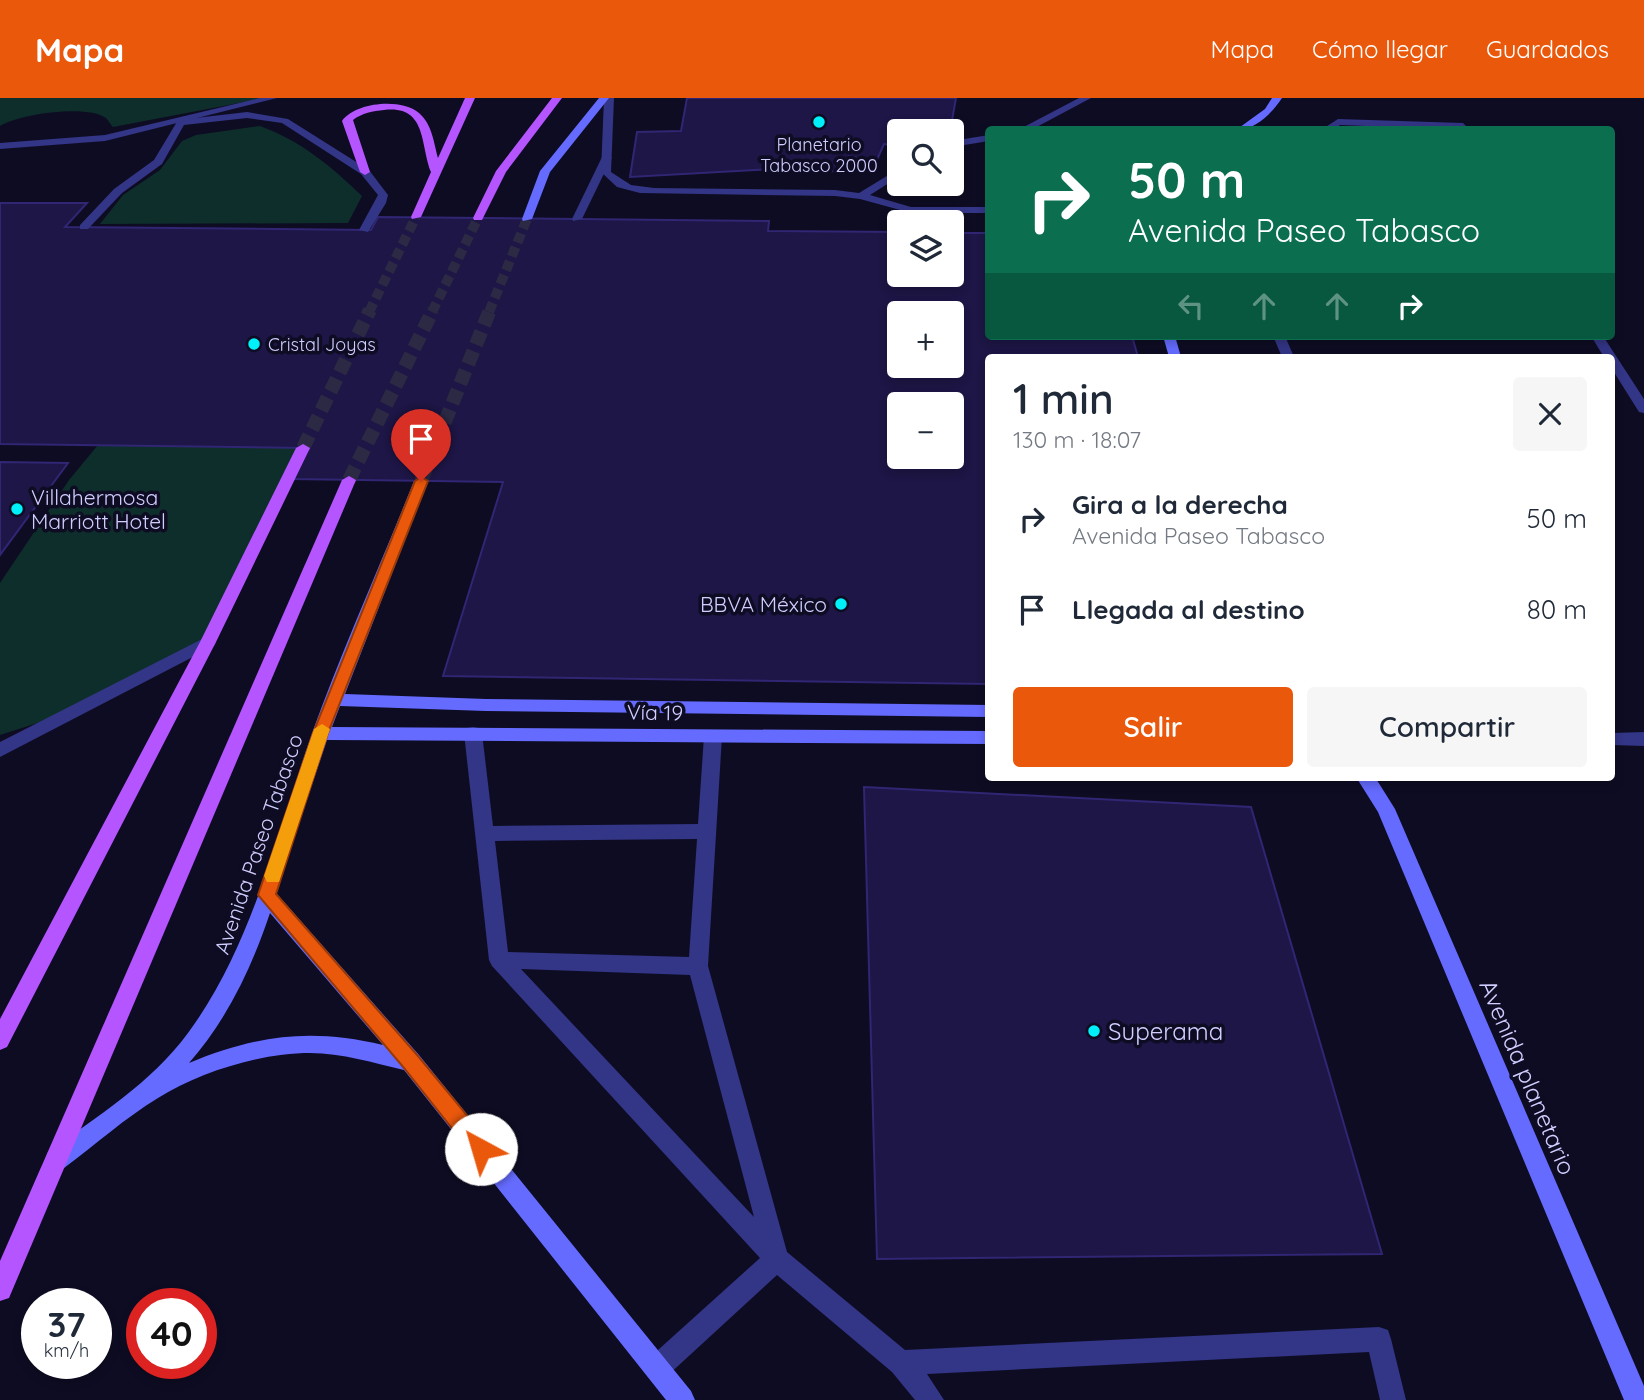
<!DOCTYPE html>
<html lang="es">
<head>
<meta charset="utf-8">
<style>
	:root { --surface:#fff; --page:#f6f6f7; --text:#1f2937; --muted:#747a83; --accent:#ea580c }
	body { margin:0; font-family:Quicksand,sans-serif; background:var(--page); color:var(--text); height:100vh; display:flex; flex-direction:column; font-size:26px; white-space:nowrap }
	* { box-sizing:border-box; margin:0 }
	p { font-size:23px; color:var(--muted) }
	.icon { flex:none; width:38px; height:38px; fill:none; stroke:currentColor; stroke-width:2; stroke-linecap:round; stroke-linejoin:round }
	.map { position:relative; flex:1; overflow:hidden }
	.details { position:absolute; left:985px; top:256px; width:630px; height:427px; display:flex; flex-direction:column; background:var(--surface); border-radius:7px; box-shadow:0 4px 10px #0003 }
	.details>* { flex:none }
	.hud { position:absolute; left:985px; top:28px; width:630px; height:214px; border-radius:7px; box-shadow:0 4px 10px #0003; background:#0b6e4f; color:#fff; overflow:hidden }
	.tools { position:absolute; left:887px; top:21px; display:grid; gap:14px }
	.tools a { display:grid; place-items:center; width:77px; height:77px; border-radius:7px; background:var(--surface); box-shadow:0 4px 10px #0003; font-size:35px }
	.speed { position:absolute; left:21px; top:1190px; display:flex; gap:14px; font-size:35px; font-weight:700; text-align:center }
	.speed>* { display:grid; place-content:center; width:91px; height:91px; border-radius:50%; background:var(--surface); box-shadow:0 4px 10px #0003; line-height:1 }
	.speed small { font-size:18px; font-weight:400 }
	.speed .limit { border:10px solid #d22; background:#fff; color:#111 }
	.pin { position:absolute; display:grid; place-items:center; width:60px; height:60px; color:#fff; margin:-72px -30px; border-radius:50% 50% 50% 0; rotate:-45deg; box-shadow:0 0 7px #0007 }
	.pin .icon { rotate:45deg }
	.me { position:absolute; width:77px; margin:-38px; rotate:321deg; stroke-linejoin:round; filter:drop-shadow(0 0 5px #0008) }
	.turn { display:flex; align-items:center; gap:24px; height:147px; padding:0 28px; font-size:32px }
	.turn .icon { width:91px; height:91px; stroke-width:2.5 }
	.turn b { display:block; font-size:49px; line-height:60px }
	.lanes { display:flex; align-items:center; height:66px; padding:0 28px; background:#0003; justify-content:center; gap:35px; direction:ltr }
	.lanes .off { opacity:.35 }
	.round { display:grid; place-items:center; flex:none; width:74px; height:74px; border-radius:7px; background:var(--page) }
	.head { display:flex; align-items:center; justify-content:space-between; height:119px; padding:0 28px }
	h1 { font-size:42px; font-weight:600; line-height:52px }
	.button { display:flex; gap:14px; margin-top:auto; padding:14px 28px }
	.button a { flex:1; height:80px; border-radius:7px; background:var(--accent); color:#fff; font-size:28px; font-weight:600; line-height:80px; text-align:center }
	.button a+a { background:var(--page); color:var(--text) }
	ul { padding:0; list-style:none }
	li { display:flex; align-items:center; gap:21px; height:91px; padding:0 28px }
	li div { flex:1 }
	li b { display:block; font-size:26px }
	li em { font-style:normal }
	header { display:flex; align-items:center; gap:42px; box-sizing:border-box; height:98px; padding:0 35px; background:var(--accent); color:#fff }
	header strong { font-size:33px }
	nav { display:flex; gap:38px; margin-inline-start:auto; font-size:24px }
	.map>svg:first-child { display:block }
	.green { fill:#0e2e2b }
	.building { fill:#1d1646; stroke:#302674; stroke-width:2; fill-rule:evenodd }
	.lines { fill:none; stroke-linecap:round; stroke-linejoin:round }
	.secondary-tunnel-far1 { stroke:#2b2944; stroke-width:10; stroke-dasharray:10 5; stroke-linecap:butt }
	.secondary-tunnel { stroke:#2b2944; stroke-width:14; stroke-dasharray:14 7; stroke-linecap:butt }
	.primary-tunnel-far1 { stroke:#2b2944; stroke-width:10; stroke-dasharray:10 5; stroke-linecap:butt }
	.primary-tunnel { stroke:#2b2944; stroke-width:14; stroke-dasharray:14 7; stroke-linecap:butt }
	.lane { fill:#333586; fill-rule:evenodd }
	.street { fill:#333586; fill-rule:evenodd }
	.secondary { fill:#656bff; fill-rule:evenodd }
	.primary { fill:#b455ff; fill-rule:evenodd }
	.route { fill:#ea580c; stroke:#983908; stroke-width:2 }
	.slow { fill:#f59e0b }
	.poi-dot { fill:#00f0f9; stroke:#0e0c23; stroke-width:2.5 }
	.labels { text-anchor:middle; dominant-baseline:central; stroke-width:7; stroke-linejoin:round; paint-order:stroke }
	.far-poi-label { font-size:18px; fill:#d0ceff; stroke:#0e0c23 }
	.poi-label { font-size:21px; fill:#d0ceff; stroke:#0e0c23; text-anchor:start }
	.street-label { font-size:21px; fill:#d0ceff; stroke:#0e0c23 }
	.near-poi-label { font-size:24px; fill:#d0ceff; stroke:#0e0c23; text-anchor:start }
	.near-street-label { font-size:24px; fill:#d0ceff; stroke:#0e0c23 }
</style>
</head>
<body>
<header>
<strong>Mapa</strong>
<nav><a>Mapa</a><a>Cómo llegar</a><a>Guardados</a></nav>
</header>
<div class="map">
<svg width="1644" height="1302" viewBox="0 0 1644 1302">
	<rect width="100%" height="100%" fill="#0e0c23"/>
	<g class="green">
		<path d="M0,0H265L113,29C110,26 109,23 106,20C88,6 18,16 0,28Z"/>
		<path d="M260,28C301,43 331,68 362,98L348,125L100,126L123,97L160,72L182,43L196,37Z"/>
		<polygon points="98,347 303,350 208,544 78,612 0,637 0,485 69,382"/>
	</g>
	<g class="building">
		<polygon points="687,0 956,0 951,28 928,23 921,33 900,33 900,49 884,46 876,64 849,58 852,74 771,71 630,79 637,34 681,33"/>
		<path d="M0,105H87L65,129L371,132L378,119L769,123L768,133L900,134V177H952V135H989V238H1132L1138,259H989V586L443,578L503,384L292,381L308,350L0,346ZM900,215H952V268H900ZM900,306H952V359H900Z"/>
		<polygon points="0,364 68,365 0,457"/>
		<polygon points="864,689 1251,709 1382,1156 877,1161"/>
	</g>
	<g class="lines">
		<polyline class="secondary-tunnel-far1" points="489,214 527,121"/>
		<polyline class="secondary-tunnel" points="421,383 490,212"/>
		<g class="primary-tunnel-far1">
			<polyline points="369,214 416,119"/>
			<polyline points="432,214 478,120"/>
		</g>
		<g class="primary-tunnel">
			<polyline points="303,350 370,212"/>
			<polyline points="349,382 433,212"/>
		</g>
		<g class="lane">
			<polygon points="247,14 288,21 369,72 388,97 386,105 368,134 359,132 378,97 361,76 282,25 247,20 184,27 162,66 122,95 88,131 80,131 80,127 114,91 154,62 178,22"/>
			<polygon points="1338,21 1463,25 1470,32 1340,27 1333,32 1321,32"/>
			<polygon points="603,57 612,59 582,121 573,123 572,121"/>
			<polygon points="1273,238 1285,238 1294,259 1282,259"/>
			<polygon points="1591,238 1603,238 1644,301 1644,315 1639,314 1612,271 1612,259 1604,259"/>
			<polygon points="208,538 216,544 214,548 0,659 0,644"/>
			<path d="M473,629L479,630L482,635L493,728L698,726L704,638L707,633H719L722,638L708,868L787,1154L905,1252L1379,1229L1388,1232L1391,1241L1406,1302H1380L1369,1254L927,1276L944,1302H915L892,1274L777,1177L666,1279L657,1283L648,1279L644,1270L648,1261L760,1160L492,868L489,862L464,635L467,630ZM697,741L689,859L508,854L495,743ZM521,871L690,877L754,1119Z"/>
			<polygon points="1644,634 1644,648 1612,647 1612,635"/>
		</g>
		<g class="street">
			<polygon points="260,0 277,0 105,43 0,51 0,45 105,37"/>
			<polygon points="604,0 614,0 611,74 631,87 654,90 835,92 859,95 900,70 900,78 870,97 911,109 989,109 989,115 911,115 860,101 835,98 640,95 617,89 601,74"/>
			<polygon points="1079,0 1091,0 1031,32 1018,32"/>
			<polygon points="989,37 989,43 952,49 952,43"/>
		</g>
		<g class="secondary">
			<polygon points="599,0 609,0 550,74 532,121 523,123 522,121 540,73"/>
			<path d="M1272,0H1282C1271,16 1256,32 1236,32L1265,11Z"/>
			<polygon points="1163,238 1175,238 1181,259 1169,259"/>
			<path d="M421,379L428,383L345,596L486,601L989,607V619L486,613L340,608L332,629L989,633V646L327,642L276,795L419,957L691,1293L695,1302H666L404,972C374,965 342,955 310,955C260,955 200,974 158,1000C125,1020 95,1047 64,1070L56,1073L48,1070L45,1062L48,1054C98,1018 151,985 188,935C252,848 276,739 311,638C342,552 380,468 414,383ZM270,815L383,947C311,930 257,937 189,965C227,922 252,869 270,815Z"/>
			<polygon points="1356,679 1375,679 1395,711 1644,1288 1644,1302 1624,1302 1378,714"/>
		</g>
		<g class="primary">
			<path d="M465,0H475L421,119L412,121L411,119L431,74C420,46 427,7 384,12C373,13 362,15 353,22L370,74L365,77L360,74L342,23C356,4 401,0 419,15C432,26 434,45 438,60Z"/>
			<polygon points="552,0 562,0 506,74 482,122 474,122 473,120 496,73"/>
			<polygon points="303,346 310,350 216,544 7,949 0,952 0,921 200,544 296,350"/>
			<polygon points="349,378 356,382 9,1200 0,1203 0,1163 342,382"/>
		</g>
	</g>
	<polygon class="route" points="421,379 428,383 328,635 276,796 418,958 489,1044 492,1051 489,1058 481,1061 474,1058 404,970 258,797 313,635 415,383"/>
	<polygon class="slow" points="322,626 330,631 279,784 267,784 264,778 314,631"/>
	<g class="poi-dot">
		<circle cx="819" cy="24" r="7"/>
		<circle cx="254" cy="246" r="7"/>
		<circle cx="17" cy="411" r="7"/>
		<circle cx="841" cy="506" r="7"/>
		<circle cx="1094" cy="933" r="7"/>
	</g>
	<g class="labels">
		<g class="far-poi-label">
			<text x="819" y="46">Planetario<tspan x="819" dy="21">Tabasco 2000</tspan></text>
			<text x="268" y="246" text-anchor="start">Cristal Joyas</text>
		</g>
		<g class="poi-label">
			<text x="31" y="399">Villahermosa<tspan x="31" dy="24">Marriott Hotel</tspan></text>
			<text x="827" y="506" text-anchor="end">BBVA México</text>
		</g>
		<g class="street-label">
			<text transform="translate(655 614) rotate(1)">Vía 19</text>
			<text transform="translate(258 746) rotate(-71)">Avenida Paseo Tabasco</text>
		</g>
		<g class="near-poi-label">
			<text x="1108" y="933">Superama</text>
		</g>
		<g class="near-street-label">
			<text transform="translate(1528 979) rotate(67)">Avenida planetario</text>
		</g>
	</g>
</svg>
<div class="tools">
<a><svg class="icon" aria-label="search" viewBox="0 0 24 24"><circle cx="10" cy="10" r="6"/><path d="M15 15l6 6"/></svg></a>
<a><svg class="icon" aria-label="layers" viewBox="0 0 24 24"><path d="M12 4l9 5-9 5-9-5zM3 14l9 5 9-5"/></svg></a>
<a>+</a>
<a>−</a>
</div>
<div class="speed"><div>37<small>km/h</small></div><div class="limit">40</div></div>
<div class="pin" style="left:421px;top:383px;background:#d93025"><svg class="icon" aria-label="arrive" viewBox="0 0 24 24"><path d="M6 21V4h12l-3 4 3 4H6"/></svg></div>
<svg class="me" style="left:481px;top:1051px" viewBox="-20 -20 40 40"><circle r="19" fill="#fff"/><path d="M0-13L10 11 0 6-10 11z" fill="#ea580c"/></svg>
<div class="hud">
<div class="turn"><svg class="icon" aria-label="right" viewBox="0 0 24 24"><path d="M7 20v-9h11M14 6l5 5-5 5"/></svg><div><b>50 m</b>Avenida Paseo Tabasco</div></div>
<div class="lanes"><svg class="icon off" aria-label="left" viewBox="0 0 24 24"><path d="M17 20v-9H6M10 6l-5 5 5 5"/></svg><svg class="icon off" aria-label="ahead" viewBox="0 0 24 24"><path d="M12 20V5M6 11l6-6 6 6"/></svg><svg class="icon off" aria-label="ahead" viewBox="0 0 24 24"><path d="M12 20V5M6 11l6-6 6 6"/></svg><svg class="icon" aria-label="right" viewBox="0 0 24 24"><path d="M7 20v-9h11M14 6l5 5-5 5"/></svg></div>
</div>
<section class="details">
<div class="head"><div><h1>1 min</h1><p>130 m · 18:07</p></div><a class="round"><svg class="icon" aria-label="close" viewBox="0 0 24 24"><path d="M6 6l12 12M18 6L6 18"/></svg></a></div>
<ul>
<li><svg class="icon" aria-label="right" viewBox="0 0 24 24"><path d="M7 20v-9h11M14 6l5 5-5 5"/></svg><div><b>Gira a la derecha</b><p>Avenida Paseo Tabasco</p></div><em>50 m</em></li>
<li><svg class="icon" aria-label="arrive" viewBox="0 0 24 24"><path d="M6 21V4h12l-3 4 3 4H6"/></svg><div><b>Llegada al destino</b></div><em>80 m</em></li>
</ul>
<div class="button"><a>Salir</a><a>Compartir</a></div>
</section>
</div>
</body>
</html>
